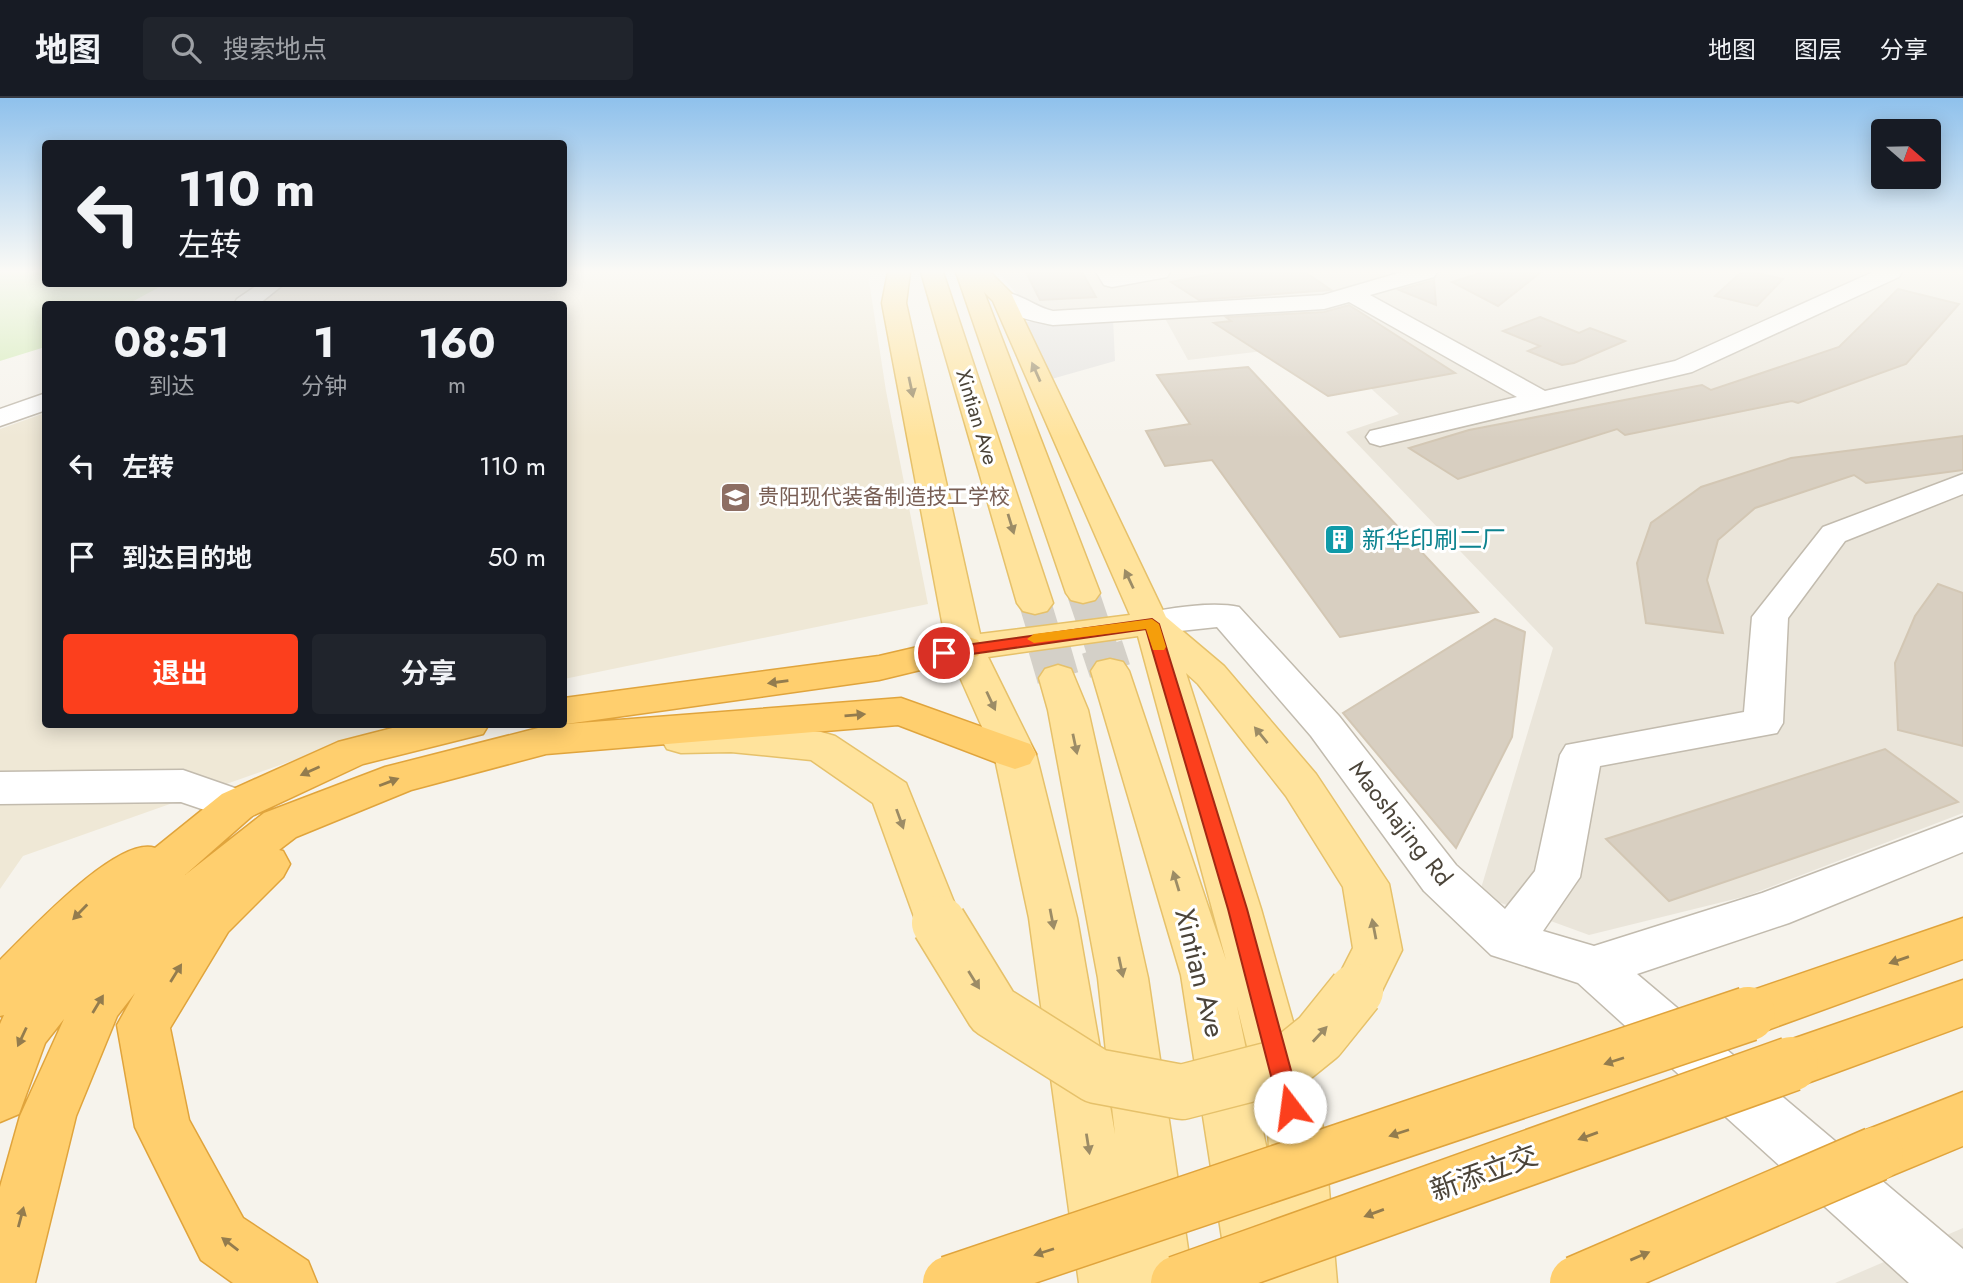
<!DOCTYPE html>
<html lang="zh">
<head>
<meta charset="utf-8">
<style>
	:root { --surface:#171b24; --page:#20242c; --text:#f1f3f6; --muted:#9ea1a6; --line:#363941; --accent:#fc3f1d }
	body { margin:0; font-family:Jost,"Noto Sans SC",sans-serif; background:var(--page); color:var(--text); height:100vh; display:flex; flex-direction:column; font-size:26px; white-space:nowrap }
	* { box-sizing:border-box; margin:0 }
	p { font-size:23px; color:var(--muted) }
	.icon { flex:none; width:38px; height:38px; fill:none; stroke:currentColor; stroke-width:2; stroke-linecap:round; stroke-linejoin:round }
	.map { position:relative; flex:1; overflow:hidden }
	.drawer { position:absolute; left:42px; top:203px; width:525px; height:427px; display:flex; flex-direction:column; background:var(--surface); border-radius:7px; box-shadow:0 4px 18px #0003 }
	.drawer>* { flex:none }
	.banner { position:absolute; left:42px; top:42px; width:525px; height:147px; border-radius:7px; box-shadow:0 4px 18px #0003; background:#171b24; color:var(--text); overflow:hidden }
	.needle { width:46px; rotate:110deg }
	.tools { position:absolute; left:1871px; top:21px; display:grid; gap:14px }
	.tools a { display:grid; place-items:center; width:70px; height:70px; border-radius:7px; background:var(--surface); box-shadow:0 4px 18px #0003; font-size:35px }
	.pin { position:absolute; display:grid; place-items:center; width:60px; height:60px; color:#fff; margin:-30px; border:4px solid #fff; border-radius:50%; box-shadow:0 2px 7px #0007 }
	.me { position:absolute; width:77px; margin:-38px; rotate:345deg; stroke-linejoin:round; filter:drop-shadow(0 0 5px #0008) }
	.turn { display:flex; align-items:center; gap:24px; height:147px; padding:0 21px; font-size:32px }
	.turn .icon { width:91px; height:91px; stroke-width:2.5 }
	.turn b { display:block; font-size:49px; line-height:60px }
	.eta { display:flex; justify-content:space-evenly; align-items:center; height:119px; text-align:center }
	.eta b { font-size:42px; font-weight:700; line-height:49px }
	.primary-button { display:flex; gap:14px; margin-top:auto; padding:14px 21px }
	.primary-button a { flex:1; height:80px; border-radius:7px; background:var(--accent); color:#fff; font-size:28px; font-weight:700; line-height:80px; text-align:center }
	.primary-button a+a { background:var(--page); color:var(--text) }
	ul { padding:0; list-style:none }
	li { display:flex; align-items:center; gap:21px; height:91px; padding:0 21px }
	li div { flex:1 }
	li b { display:block; font-size:26px }
	li em { font-style:normal }
	header { display:flex; align-items:center; gap:42px; box-sizing:border-box; height:98px; padding:0 35px; background:var(--surface); border-bottom:2px solid var(--line) }
	header strong { font-size:33px }
	nav { display:flex; gap:38px; margin-inline-start:auto; font-size:24px }
	.search { width:490px; height:63px; background:var(--page); display:flex; align-items:center; gap:18px; box-sizing:border-box; padding:0 24px; border-radius:7px; color:var(--muted); font-size:26px }
	.map>svg:first-child { display:block }
	.residential { fill:#eae5da }
	.education { fill:#efe8d6 }
	.green { fill:#d2eab5 }
	.parking { fill:#e5e3e0 }
	.building { fill:#d8cfc1; stroke:#d3c7b4; stroke-width:2 }
	.lines { fill:none; stroke-linecap:round; stroke-linejoin:round }
	.major-tunnel-far1 { stroke:#d4d0c8; stroke-width:32; stroke-dasharray:32 16; stroke-linecap:butt }
	.major-tunnel { stroke:#d4d0c8; stroke-width:42; stroke-dasharray:42 21; stroke-linecap:butt }
	.minor-casing { stroke:#c2bbae; stroke-width:3 }
	.major-casing { stroke:#e6c16a; stroke-width:3 }
	.highway-casing { stroke:#e0a43c; stroke-width:3 }
	.minor { fill:#fff; fill-rule:evenodd }
	.major { fill:#ffe39c; fill-rule:evenodd }
	.highway { fill:#ffcf6e; fill-rule:evenodd }
	.major-bridge-far1-casing { stroke:#e6c16a; stroke-width:45; stroke-linecap:butt }
	.major-bridge-casing { stroke:#e6c16a; stroke-width:57; stroke-linecap:butt }
	.highway-bridge-casing { stroke:#e0a43c; stroke-width:57; stroke-linecap:butt }
	.major-bridge-far1 { stroke:#ffe39c; stroke-width:42 }
	.major-bridge { stroke:#ffe39c; stroke-width:54 }
	.highway-bridge { stroke:#ffcf6e; stroke-width:54 }
	.oneway { fill:#9c8c66 }
	.oneway2 { fill:#937c4e }
	.route { fill:#fc3f1d; stroke:#a42913; stroke-width:2 }
	.slow { fill:#f59e0b }
	.labels { text-anchor:middle; dominant-baseline:central; stroke-width:6; stroke-linejoin:round; paint-order:stroke }
	.far-street-label { font-size:21px; fill:#4b4439; stroke:#fff }
	.far-education-label { font-size:21px; fill:#785e54; stroke:#fff; text-anchor:start }
	.culture-label { font-size:24px; fill:#0d838f; stroke:#fff; text-anchor:start }
	.street-label { font-size:24px; fill:#4b4439; stroke:#fff }
	.near-street-label { font-size:28px; fill:#4b4439; stroke:#fff }
</style>
</head>
<body>
<header>
<strong>地图</strong>
<div class="search"><svg class="icon" aria-label="search" viewBox="0 0 24 24"><circle cx="10" cy="10" r="6"/><path d="M15 15l6 6"/></svg>搜索地点</div>
<nav><a>地图</a><a>图层</a><a>分享</a></nav>
</header>
<div class="map">
<svg width="1963" height="1185" viewBox="0 0 1963 1185">
	<rect width="100%" height="100%" fill="#f6f3ec"/>
	<g class="residential">
		<polygon points="998,174 1963,174 1963,715 1747,798 1589,837 1479,797 1553,550 1346,334 1399,316 1322,246 1188,262 1157,206 1078,214 1027,208"/>
		<polygon points="1963,1130 1963,1185 1835,1185"/>
	</g>
	<g class="education">
		<polygon points="564,174 871,174 869,183 886,293 928,506 564,581 564,206 250,206 276,186 564,186"/>
		<polygon points="45,315 46,626 393,627 23,758 0,791 0,331"/>
	</g>
	<polygon class="green" points="0,174 45,174 46,186 165,186 128,206 46,206 45,249 0,263"/>
	<polygon class="parking" points="1113,220 1115,263 1048,282 1022,224"/>
	<g class="building">
		<polygon points="1026,174 1082,174 1096,199 1040,202"/>
		<polygon points="1222,174 1305,174 1331,192 1199,202 1171,184"/>
		<polygon points="1483,174 1541,174 1498,208 1452,184"/>
		<polygon points="1744,174 1753,174 1783,181 1757,208 1715,198 1738,177"/>
		<polygon points="1434,182 1436,207 1399,192"/>
		<polygon points="1898,191 1959,206 1906,266 1798,305 1792,303 1625,337 1617,331 1458,381 1409,350 1469,332 1702,287 1711,292 1839,249"/>
		<polygon points="1349,207 1455,275 1328,298 1214,225 1231,223 1226,219 1324,214"/>
		<polygon points="1540,219 1579,235 1590,230 1625,243 1574,265 1562,267 1528,253 1540,248 1503,233"/>
		<polygon points="1248,269 1478,514 1340,539 1212,362 1165,368 1146,333 1190,326 1157,277"/>
		<polygon points="1963,338 1963,372 1866,385 1854,377 1755,410 1718,442 1707,482 1723,535 1646,525 1637,465 1651,425 1701,389 1791,360"/>
		<polygon points="1938,486 1963,495 1963,648 1898,632 1895,565 1915,518"/>
		<polygon points="1495,521 1525,534 1512,639 1456,750 1343,615"/>
		<polygon points="1885,651 1958,704 1669,803 1606,741"/>
	</g>
	<g class="lines">
		<g class="major-tunnel-far1">
			<polyline points="1083,495 1102,551"/>
			<polyline points="1035,505 1049,551"/>
		</g>
		<g class="major-tunnel">
			<polyline points="1049,549 1058,580"/>
			<polyline points="1102,549 1110,573"/>
		</g>
		<defs>
			<g id="minor">
				<polygon points="1096,174 1170,174 1167,179 1112,189 1104,187"/>
				<path d="M1402,174H1437L1434,179L1370,197L1545,293L1675,263L1873,174H1902L1899,179L1692,274L1380,348L1370,345L1366,339L1370,333L1517,299L1349,204L1324,211L1053,227C1033,223 1004,218 992,200L995,195C1014,190 1034,209 1053,213L1323,197Z"/>
				<polygon points="259,186 284,186 259,206 234,206 237,201"/>
				<polygon points="46,295 46,312 0,328 0,311"/>
				<path d="M1963,376V396L1845,443L1788,520L1783,625L1777,635L1600,668L1580,779L1543,833L1594,848L1762,795L1963,719V754L1789,825L1637,876L1963,1151V1185H1909L1578,885L1491,857L1424,793L1311,638L1217,529L1152,536L1139,533L1134,525L1139,517C1166,510 1213,503 1239,509L1339,618L1456,767L1505,811L1535,773L1560,657L1566,647L1744,614L1752,519L1823,429Z"/>
				<polygon points="183,672 252,696 259,707 252,718 237,723 181,704 0,706 0,674"/>
			</g>
			<g id="major">
				<path d="M888,174H910L906,205L980,536L1130,517L993,203L984,194L1100,495L1095,502L1083,505L1071,502L1066,495L956,174H990L1011,195L1166,519L1224,568L1316,676L1389,786L1402,852L1374,909L1356,915L1338,909L1331,893L1353,850L1343,789L1286,698L1198,586L1186,575L1261,811L1324,1033L1337,1185H1229L1181,877L1091,573L1097,564L1110,561L1123,564L1129,573L1226,862L1138,538L988,559L1036,656L1077,820L1115,1036L1098,880L1048,612L1039,580L1045,571L1058,567L1071,571L1088,612L1148,880L1193,1185H1079L1029,820L994,656L947,550L882,205ZM1237,908L1268,1033L1270,1067Z"/>
				<polygon points="921,174 943,174 1053,505 1047,513 1035,516 1023,513 1017,505"/>
				<polygon points="731,626 821,634 835,638 906,685 962,824 955,838 938,844 921,838 873,705 811,662 731,654 681,655 667,651 661,641 667,631 681,627"/>
			</g>
			<g id="highway">
				<path d="M965,538L978,542L983,550L978,558L879,582L566,626L901,600L1030,646L1036,656L1030,666L1015,671L1000,666L898,627L546,656L411,692L296,739L279,752L283,753L290,766L283,779L228,834L170,930L189,1022L243,1120L308,1163L317,1185H233L201,1162L135,1029L117,927L135,895L117,918L76,1018L35,1185H0V1089L20,1018L64,921L45,945L19,1016L0,1024V926L4,917L0,918V862C27,836 117,737 155,750L222,696L338,644L408,626H489L483,636L363,666L252,718L185,777L264,715L385,669L546,628L564,626V600L879,558Z"/>
				<polygon points="1963,820 1963,861 1748,939 1730,932 1722,916 1730,900"/>
				<polygon points="1963,882 1963,928 1791,991 1772,984 1764,966 1772,948"/>
				<polygon points="1963,994 1963,1048 1876,1084 1856,1076 1848,1056 1856,1036"/>
			</g>
		</defs>
		<use href="#minor" class="minor-casing"/>
		<use href="#major" class="major-casing"/>
		<use href="#highway" class="highway-casing"/>
		<use href="#minor" class="minor"/>
		<use href="#major" class="major"/>
		<use href="#highway" class="highway"/>
		<defs>
			<polyline id="major-bridge-far1" points="938,824 940,827"/>
			<polyline id="major-bridge" points="939,825 993,913 1096,978 1182,994 1283,968 1319,939 1356,893"/>
			<g id="highway-bridge">
				<polyline points="950,1185 1748,916"/>
				<polyline points="1178,1185 1791,966"/>
				<polyline points="1577,1185 1876,1056"/>
			</g>
		</defs>
		<use href="#major-bridge-far1" class="major-bridge-far1-casing"/>
		<use href="#major-bridge" class="major-bridge-casing"/>
		<use href="#highway-bridge" class="highway-bridge-casing"/>
		<use href="#major-bridge-far1" class="major-bridge-far1"/>
		<use href="#major-bridge" class="major-bridge"/>
		<use href="#highway-bridge" class="highway-bridge"/>
	</g>
	<defs><path id="oneway-solid" d="M-6-.8H1V-3.2L6.5 0L1 3.2V.8H-6Z" transform="scale(1.75)"/></defs>
	<g class="oneway">
		<use href="#oneway-solid" transform="translate(1036 274) rotate(-114)"/>
		<use href="#oneway-solid" transform="translate(911 289) rotate(78)"/>
		<use href="#oneway-solid" transform="translate(1011 426) rotate(73)"/>
		<use href="#oneway-solid" transform="translate(1129 481) rotate(-115)"/>
		<use href="#oneway-solid" transform="translate(991 603) rotate(65)"/>
		<use href="#oneway-solid" transform="translate(1261 637) rotate(-129)"/>
		<use href="#oneway-solid" transform="translate(1075 646) rotate(78)"/>
		<use href="#oneway-solid" transform="translate(900 721) rotate(70)"/>
		<use href="#oneway-solid" transform="translate(1176 783) rotate(-107)"/>
		<use href="#oneway-solid" transform="translate(1052 821) rotate(79)"/>
		<use href="#oneway-solid" transform="translate(1374 831) rotate(-101)"/>
		<use href="#oneway-solid" transform="translate(1121 869) rotate(78)"/>
		<use href="#oneway-solid" transform="translate(974 882) rotate(58)"/>
		<use href="#oneway-solid" transform="translate(1320 936) rotate(-47)"/>
		<use href="#oneway-solid" transform="translate(1088 1046) rotate(81)"/>
	</g>
	<g class="oneway2">
		<use href="#oneway-solid" transform="translate(778 584) rotate(172)"/>
		<use href="#oneway-solid" transform="translate(855 617) rotate(-5)"/>
		<use href="#oneway-solid" transform="translate(310 673) rotate(156)"/>
		<use href="#oneway-solid" transform="translate(389 684) rotate(-21)"/>
		<use href="#oneway-solid" transform="translate(80 814) rotate(134)"/>
		<use href="#oneway-solid" transform="translate(1899 862) rotate(161)"/>
		<use href="#oneway-solid" transform="translate(176 875) rotate(-58)"/>
		<use href="#oneway-solid" transform="translate(98 906) rotate(-59)"/>
		<use href="#oneway-solid" transform="translate(22 939) rotate(115)"/>
		<use href="#oneway-solid" transform="translate(1614 963) rotate(162)"/>
		<use href="#oneway-solid" transform="translate(1399 1035) rotate(162)"/>
		<use href="#oneway-solid" transform="translate(1588 1038) rotate(160)"/>
		<use href="#oneway-solid" transform="translate(1374 1115) rotate(160)"/>
		<use href="#oneway-solid" transform="translate(21 1119) rotate(-75)"/>
		<use href="#oneway-solid" transform="translate(230 1146) rotate(-142)"/>
		<use href="#oneway-solid" transform="translate(1044 1154) rotate(162)"/>
		<use href="#oneway-solid" transform="translate(1640 1158) rotate(-23)"/>
	</g>
	<linearGradient id="sky" x2="0" y2="1"><stop stop-color="#8fc1ec"/><stop offset="0.51" stop-color="#fbfaf6"/><stop offset="1" stop-color="#fbfaf6" stop-opacity="0"/></linearGradient>
	<rect width="1963" height="340" fill="url(#sky)"/>
	<polygon class="route" points="1152,521 1159,526 1247,811 1301,1009 1298,1016 1290,1019 1282,1016 1279,1009 1228,811 1146,531 944,560 936,555 944,550"/>
	<polygon class="slow" points="1152,521 1159,526 1166,549 1164,552 1153,552 1146,531 1034,545 1027,541 1034,536"/>
	<defs>
		<symbol id="school-square" viewBox="-11 -11 22 22"><rect x="-9" y="-9" width="18" height="18" rx="4" fill="#8d6e63" stroke="#fff"/><path d="M0-5L7-2L0 1L-7-2ZM-4 1L0 2.5L4 1V4Q0 6-4 4Z" fill="#fff"/></symbol>
		<symbol id="building-square" viewBox="-11 -11 22 22"><rect x="-9" y="-9" width="18" height="18" rx="4" fill="#0f9aa8" stroke="#fff"/><path d="M-4-6H4V6H1V3H-1V6H-4ZM-2.5-4.3h1.7v1.8h-1.7ZM.8-4.3h1.7v1.8H.8ZM-2.5-1h1.7V.8h-1.7ZM.8-1h1.7V.8H.8Z" fill="#fff"/></symbol>
	</defs>
	<g fill-rule="evenodd">
		<use href="#school-square" x="718" y="382" width="35" height="35"/>
		<use href="#building-square" x="1322" y="424" width="35" height="35"/>
	</g>
	<g class="labels">
		<g class="far-street-label">
			<text transform="translate(977 319) rotate(73)">Xintian Ave</text>
		</g>
		<g class="far-education-label">
			<text x="758" y="399">贵阳现代装备制造技工学校</text>
		</g>
		<g class="culture-label">
			<text x="1362" y="441">新华印刷二厂</text>
		</g>
		<g class="street-label">
			<text transform="translate(1401 725) rotate(52)">Maoshajing Rd</text>
		</g>
		<g class="near-street-label">
			<text transform="translate(1200 875) rotate(76)">Xintian Ave</text>
			<text transform="translate(1484 1075) rotate(-20)">新添立交</text>
		</g>
	</g>
</svg>
<div class="tools">
<a><svg class="needle" viewBox="-14 -14 28 28"><path d="M0-13l5 13h-10z" fill="#e53935"/><path d="M0 13l5-13h-10z" fill="#9ea1a6"/></svg></a>
</div>
<div class="pin" style="left:944px;top:555px;background:#d93025"><svg class="icon" aria-label="arrive" viewBox="0 0 24 24"><path d="M6 21V4h12l-3 4 3 4H6"/></svg></div>
<svg class="me" style="left:1290px;top:1009px" viewBox="-20 -20 40 40"><circle r="19" fill="#fff"/><path d="M0-13L10 11 0 6-10 11z" fill="#fc3f1d"/></svg>
<div class="banner">
<div class="turn"><svg class="icon" aria-label="left" viewBox="0 0 24 24"><path d="M17 20v-9H6M10 6l-5 5 5 5"/></svg><div><b>110 m</b>左转</div></div>
</div>
<section class="drawer">
<div class="eta">
<div><b>08:51</b><p>到达</p></div>
<div><b>1</b><p>分钟</p></div>
<div><b>160</b><p>m</p></div>
</div>
<ul>
<li><svg class="icon" aria-label="left" viewBox="0 0 24 24"><path d="M17 20v-9H6M10 6l-5 5 5 5"/></svg><div><b>左转</b></div><em>110 m</em></li>
<li><svg class="icon" aria-label="arrive" viewBox="0 0 24 24"><path d="M6 21V4h12l-3 4 3 4H6"/></svg><div><b>到达目的地</b></div><em>50 m</em></li>
</ul>
<div class="primary-button"><a>退出</a><a>分享</a></div>
</section>
</div>
</body>
</html>
